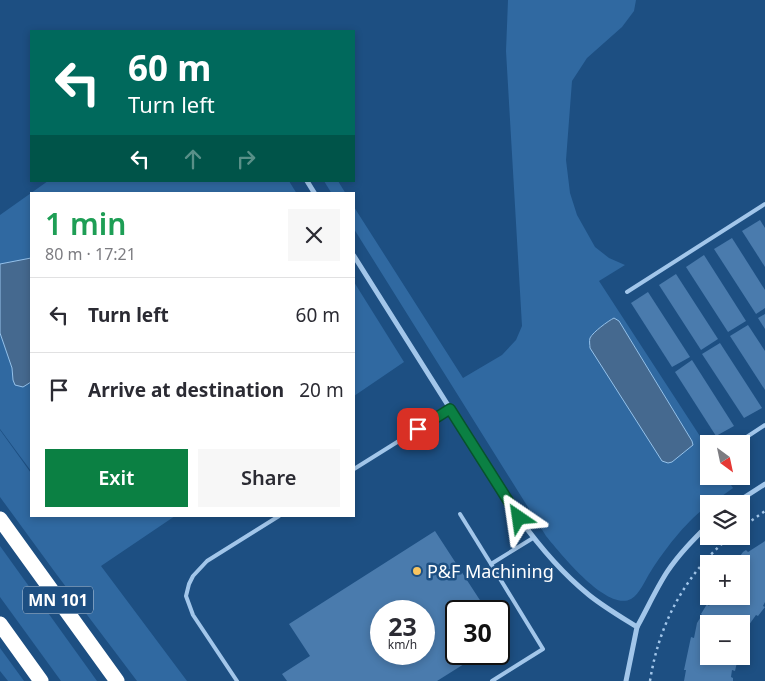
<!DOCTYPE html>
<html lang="en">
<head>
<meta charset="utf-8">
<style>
	:root { --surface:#fff; --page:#f7f7f7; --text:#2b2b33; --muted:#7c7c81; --line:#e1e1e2; --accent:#0b8043 }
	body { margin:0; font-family:"Noto Sans",sans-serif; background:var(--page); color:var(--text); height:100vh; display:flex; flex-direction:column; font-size:19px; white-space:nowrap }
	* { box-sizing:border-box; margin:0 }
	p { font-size:16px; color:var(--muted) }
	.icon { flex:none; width:28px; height:28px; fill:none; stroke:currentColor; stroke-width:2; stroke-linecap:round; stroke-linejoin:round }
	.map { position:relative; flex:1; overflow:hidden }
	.details { position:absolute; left:30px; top:192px; width:325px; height:325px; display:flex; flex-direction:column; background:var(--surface); border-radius:0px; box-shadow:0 2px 8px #0003 }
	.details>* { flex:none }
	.hud { position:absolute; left:30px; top:30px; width:325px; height:152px; border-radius:0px; box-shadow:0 2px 8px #0003; background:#00695c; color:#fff; overflow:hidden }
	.needle { width:32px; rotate:147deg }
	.buttons { position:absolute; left:700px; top:435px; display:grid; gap:10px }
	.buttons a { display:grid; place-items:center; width:50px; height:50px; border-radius:0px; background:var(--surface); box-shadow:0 2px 8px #0003; font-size:25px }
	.speed { position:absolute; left:370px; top:600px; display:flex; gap:10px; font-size:25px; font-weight:700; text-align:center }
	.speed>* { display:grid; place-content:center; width:65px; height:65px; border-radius:50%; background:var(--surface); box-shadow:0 2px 8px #0003; line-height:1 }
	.speed small { font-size:12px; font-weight:400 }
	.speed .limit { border:2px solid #111; border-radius:8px; background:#fff; color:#111 }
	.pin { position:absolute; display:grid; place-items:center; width:42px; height:42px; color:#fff; margin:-21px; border-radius:10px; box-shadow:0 2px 8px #0006 }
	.me { position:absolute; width:55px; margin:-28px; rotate:328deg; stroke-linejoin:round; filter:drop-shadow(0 0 4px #0008) }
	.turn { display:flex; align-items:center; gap:18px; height:105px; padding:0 15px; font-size:22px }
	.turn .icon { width:65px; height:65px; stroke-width:2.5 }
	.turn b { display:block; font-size:35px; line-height:42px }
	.lanes { display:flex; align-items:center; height:48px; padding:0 15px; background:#0003; justify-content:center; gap:25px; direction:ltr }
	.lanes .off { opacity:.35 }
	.round { display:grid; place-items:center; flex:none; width:52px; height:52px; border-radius:0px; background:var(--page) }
	.overview { display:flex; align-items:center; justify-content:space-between; height:85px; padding:0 15px }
	h1 { font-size:30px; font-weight:600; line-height:38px; color:#1e9e55 }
	.button { display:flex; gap:10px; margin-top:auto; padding:10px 15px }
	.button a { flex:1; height:58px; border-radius:0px; background:var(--accent); color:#fff; font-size:20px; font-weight:600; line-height:58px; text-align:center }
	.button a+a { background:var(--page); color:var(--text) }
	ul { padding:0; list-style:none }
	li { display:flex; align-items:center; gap:15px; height:75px; padding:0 15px; border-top:1px solid var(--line) }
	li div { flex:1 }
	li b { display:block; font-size:19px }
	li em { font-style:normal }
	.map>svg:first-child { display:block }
	.green { fill:#3069a1; fill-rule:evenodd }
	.water { fill:#45698f; stroke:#95c2eb }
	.building { fill:#4a7bad; fill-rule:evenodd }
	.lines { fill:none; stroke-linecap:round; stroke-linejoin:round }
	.path { stroke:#a2c6ea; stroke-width:2.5; stroke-dasharray:2.5 4; stroke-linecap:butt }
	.lane { stroke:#a2c6ea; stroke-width:4 }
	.street { stroke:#a2c6ea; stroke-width:5 }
	.highway { stroke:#fff; stroke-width:15 }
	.route-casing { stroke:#07532c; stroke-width:12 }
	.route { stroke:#0b8043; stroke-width:9 }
	.poi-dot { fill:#f9c560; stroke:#1d4f82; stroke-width:2 }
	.labels { text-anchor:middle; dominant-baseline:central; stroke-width:5; stroke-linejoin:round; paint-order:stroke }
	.shield { fill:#1d4f82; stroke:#bbcada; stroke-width:1 }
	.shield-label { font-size:16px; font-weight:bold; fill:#fff }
	.poi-label { font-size:18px; fill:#fff; stroke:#1d4f82; text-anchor:start }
</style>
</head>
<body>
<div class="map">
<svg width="765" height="681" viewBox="0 0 765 681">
	<rect width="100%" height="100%" fill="#1d4f82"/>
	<g class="green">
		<path d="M508,0H636L634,11L622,27L587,58L572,81L566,160L570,193L577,215L595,247L609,258L625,265L599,281L709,450V476H725L733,488L711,504H709V505C687,520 665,549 651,571C645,580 640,594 631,599C607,612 560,553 546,536L354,229V207L463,378L502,355L516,340L522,326L506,51ZM610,320L619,321L692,441L693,445L590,338L594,333Z"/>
		<polygon points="48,181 289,181 297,194 31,194 31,258 0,264 0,215"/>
		<polygon points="324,181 338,181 346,194 332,194"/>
		<polygon points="354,282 404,362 354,396"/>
		<polygon points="0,333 12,368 13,380 29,384 31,382 31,471 0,429"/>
		<polygon points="0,430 31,473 31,516 175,516 101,566 187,681 137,681 57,575 0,497"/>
		<polygon points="0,546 97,681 61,681 0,597"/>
		<polygon points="0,648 24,681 8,681 0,671"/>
	</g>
	<g class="water">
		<polygon points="31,258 31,382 23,387 15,385 13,380 12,368 0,333 0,264"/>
		<path d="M614,318L619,321L692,441L693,445L672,462L668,463L662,461L590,348C590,345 589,341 590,338C593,332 608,321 614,318Z"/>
	</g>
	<g class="building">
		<polygon points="760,220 765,228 765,267 742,231"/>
		<polygon points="732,238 765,290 765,308 756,314 714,249"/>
		<polygon points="704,255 746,321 728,332 686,267"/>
		<polygon points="676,274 718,339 701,350 659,285"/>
		<polygon points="648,292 690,357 672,367 631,303"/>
		<polygon points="765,314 765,329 758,318"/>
		<polygon points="748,325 765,351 765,390 730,336"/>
		<polygon points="720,343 762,408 744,418 702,354"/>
		<polygon points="692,360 734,426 716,436 675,372"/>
		<path d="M435,531L487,611H456V654H480L437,681H287L282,674L310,656L289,624ZM381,611H424V654H381Z"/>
		<polygon points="765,541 765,602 763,606 765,607 758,616 756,615 741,636 741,624 709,624 709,656 735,656 735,658 738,658 735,671 732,670 731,677 733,678 733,681 684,681 686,670 684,670 691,637 694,638 697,623 702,615 701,614 707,604 709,606 715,596 741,596 741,564 738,564 740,561 738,559 743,552 746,550 748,552"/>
		<polygon points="499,628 503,634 502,642 499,644"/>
	</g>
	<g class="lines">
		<g class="path">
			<polyline points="741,528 765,511"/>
			<path d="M650,681C659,623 686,573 731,536"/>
		</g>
		<g class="lane">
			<polyline points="627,292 765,204"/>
			<polyline points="736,444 765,425"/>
			<polyline points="354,469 450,409"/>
			<polyline points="460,514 491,564"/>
			<polyline points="237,681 193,615 186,596 189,584 193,576 207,561 279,516"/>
			<polyline points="492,681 543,649 491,564 533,538"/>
		</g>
		<g class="street">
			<polyline points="307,181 315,194"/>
			<path d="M354,256L519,518C539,546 562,573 589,595C604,607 621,617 637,627L626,681"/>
			<polyline points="734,504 765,484"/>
			<path d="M637,627C647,609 656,589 667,572C679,554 694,539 709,524"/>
		</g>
		<g class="highway">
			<polyline points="0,519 117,681"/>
			<polyline points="0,624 41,681"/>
		</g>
	</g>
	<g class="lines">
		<defs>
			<polyline id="route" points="418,429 450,409 519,518"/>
		</defs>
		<use href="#route" class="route-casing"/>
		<use href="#route" class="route"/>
	</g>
	<circle class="poi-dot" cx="417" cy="571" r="5"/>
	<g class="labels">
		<rect class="shield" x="23" y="586.5" width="70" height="27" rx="4"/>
		<g class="shield-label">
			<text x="58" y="600">MN 101</text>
		</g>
		<g class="poi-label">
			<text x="427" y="571">P&amp;F Machining</text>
		</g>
	</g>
</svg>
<div class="buttons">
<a><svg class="needle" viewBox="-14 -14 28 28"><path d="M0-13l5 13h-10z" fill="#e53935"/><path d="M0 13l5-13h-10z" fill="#7c7c81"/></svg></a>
<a><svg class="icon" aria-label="layers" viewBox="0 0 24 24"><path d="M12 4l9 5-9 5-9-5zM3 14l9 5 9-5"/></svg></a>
<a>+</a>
<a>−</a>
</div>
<div class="speed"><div>23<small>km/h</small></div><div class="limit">30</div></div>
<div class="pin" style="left:418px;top:429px;background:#d93025"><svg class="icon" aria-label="arrive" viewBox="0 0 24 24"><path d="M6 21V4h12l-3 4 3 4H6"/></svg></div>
<svg class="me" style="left:519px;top:518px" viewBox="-20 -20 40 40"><path d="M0-17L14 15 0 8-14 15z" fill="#0b8043" stroke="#fff" stroke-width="4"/></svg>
<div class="hud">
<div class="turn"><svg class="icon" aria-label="left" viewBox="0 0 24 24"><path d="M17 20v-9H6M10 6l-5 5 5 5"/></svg><div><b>60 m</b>Turn left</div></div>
<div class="lanes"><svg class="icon" aria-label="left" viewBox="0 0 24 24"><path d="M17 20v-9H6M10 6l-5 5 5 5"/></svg><svg class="icon off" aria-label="ahead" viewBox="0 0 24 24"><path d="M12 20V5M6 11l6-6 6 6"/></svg><svg class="icon off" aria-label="right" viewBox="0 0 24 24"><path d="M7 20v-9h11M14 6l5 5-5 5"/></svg></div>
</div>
<section class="details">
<div class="overview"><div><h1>1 min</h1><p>80 m · 17:21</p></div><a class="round"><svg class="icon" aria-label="close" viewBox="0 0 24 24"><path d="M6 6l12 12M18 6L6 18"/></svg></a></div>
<ul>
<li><svg class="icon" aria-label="left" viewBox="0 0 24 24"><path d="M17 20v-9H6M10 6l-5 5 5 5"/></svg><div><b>Turn left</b></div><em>60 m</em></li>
<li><svg class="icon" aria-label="arrive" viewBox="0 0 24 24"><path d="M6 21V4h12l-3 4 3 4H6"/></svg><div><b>Arrive at destination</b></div><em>20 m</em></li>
</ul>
<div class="button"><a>Exit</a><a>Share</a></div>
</section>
</div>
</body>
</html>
